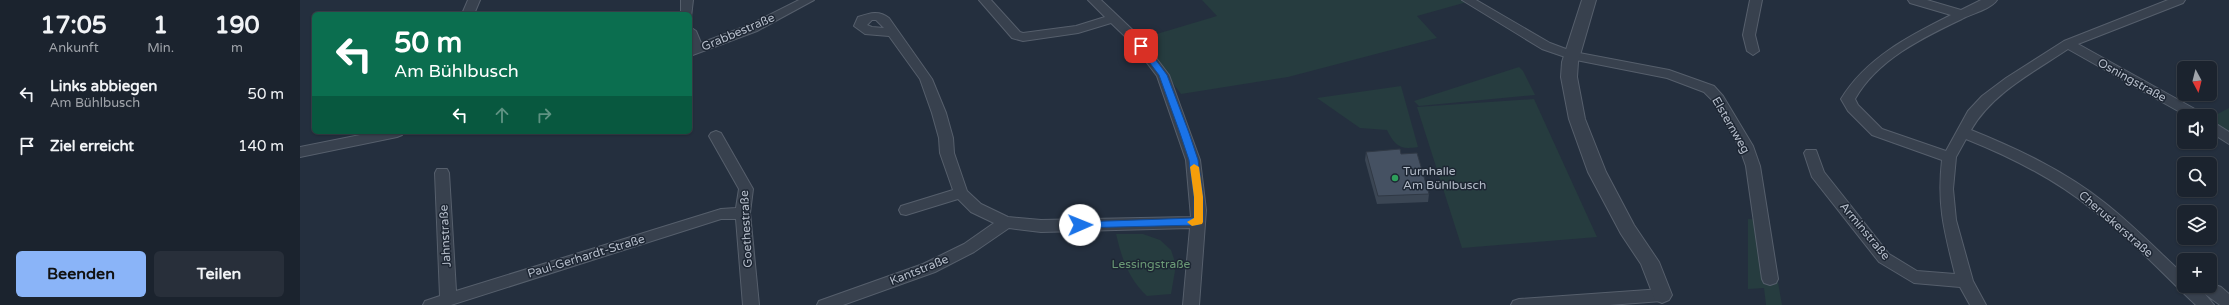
<!DOCTYPE html>
<html lang="de">
<head>
<meta charset="utf-8">
<style>
	:root { --surface:#1b232e; --page:#282f3a; --text:#f1f3f6; --muted:#a0a4aa; --line:#39404a; --accent:#8ab4f8 }
	body { margin:0; font-family:"Varela Round",sans-serif; background:var(--page); color:var(--text); height:100vh; display:flex; flex-direction:column; font-size:15px; white-space:nowrap }
	* { box-sizing:border-box; margin:0 }
	p { font-size:13px; color:var(--muted) }
	.icon { flex:none; width:22px; height:22px; fill:none; stroke:currentColor; stroke-width:2; stroke-linecap:round; stroke-linejoin:round }
	.map { position:relative; flex:1; overflow:hidden }
	.panel { display:flex; flex-direction:column; background:var(--surface); width:300px }
	.panel>* { flex:none }
	.guide { position:absolute; left:12px; top:12px; width:380px; height:122px; border-radius:6px; box-shadow:0 1px 3px #0004,0 0 0 1px var(--line); background:#0b6e4f; color:#fff; overflow:hidden }
	.needle { width:26px; rotate:173deg }
	.buttons { position:absolute; left:1877px; top:61px; display:grid; gap:8px }
	.buttons a { display:grid; place-items:center; width:40px; height:40px; border-radius:6px; background:var(--surface); box-shadow:0 1px 3px #0004,0 0 0 1px var(--line); font-size:20px }
	.pin { position:absolute; display:grid; place-items:center; width:34px; height:34px; color:#fff; margin:-17px; border-radius:8px; box-shadow:0 2px 6px #0006 }
	.me { position:absolute; width:44px; margin:-22px; rotate:89deg; stroke-linejoin:round; filter:drop-shadow(0 0 3px #0008) }
	.turn { display:flex; align-items:center; gap:14px; height:84px; padding:0 16px; font-size:18px }
	.turn .icon { width:52px; height:52px; stroke-width:2.5 }
	.turn b { display:block; font-size:28px; line-height:34px }
	.lanes { display:flex; align-items:center; height:38px; padding:0 16px; background:#0003; justify-content:center; gap:20px; direction:ltr }
	.lanes .off { opacity:.35 }
	.eta { display:flex; justify-content:space-evenly; align-items:center; height:68px; text-align:center }
	.eta b { font-size:24px; font-weight:800; line-height:28px }
	.action { display:flex; gap:8px; margin-top:auto; padding:8px 16px }
	.action a { flex:1; height:46px; border-radius:6px; background:var(--accent); color:#111; font-size:16px; font-weight:800; line-height:46px; text-align:center }
	.action a+a { background:var(--page); color:var(--text) }
	ul { padding:0; list-style:none }
	li { display:flex; align-items:center; gap:12px; height:52px; padding:0 16px }
	li div { flex:1 }
	li b { display:block; font-size:15px }
	li em { font-style:normal }
	main { display:flex; flex:1; min-height:0 }
	.map>svg:first-child { display:block }
	.green { fill:#263c3f }
	.lines { fill:none; stroke-linecap:round; stroke-linejoin:round }
	.minor-casing { stroke:#565f6c; stroke-width:2 }
	.tertiary-casing { stroke:#565f6c; stroke-width:2 }
	.minor { fill:#38414e; fill-rule:evenodd }
	.tertiary { fill:#38414e; fill-rule:evenodd }
	.wall { fill:#3b4654 }
	.building { fill:#455162; stroke:#303945 }
	.route { fill:#1a73e8; stroke:#114b97 }
	.slow { fill:#f59e0b }
	.leisure-dot { fill:#2e9e5b; stroke:#1d2633; stroke-width:1.5 }
	.labels { text-anchor:middle; dominant-baseline:central; stroke-width:3; stroke-linejoin:round; paint-order:stroke }
	.street-label { font-size:12px; fill:#b4bcc9; stroke:#1d2633 }
	.poi-label { font-size:12px; fill:#b4bcc9; stroke:#1d2633; text-anchor:start }
	.park-label { font-size:12px; fill:#6b9a76; stroke:#1d2633 }
</style>
</head>
<body>
<main>
<section class="panel">
<div class="eta">
<div><b>17:05</b><p>Ankunft</p></div>
<div><b>1</b><p>Min.</p></div>
<div><b>190</b><p>m</p></div>
</div>
<ul>
<li><svg class="icon" aria-label="left" viewBox="0 0 24 24"><path d="M17 20v-9H6M10 6l-5 5 5 5"/></svg><div><b>Links abbiegen</b><p>Am Bühlbusch</p></div><em>50 m</em></li>
<li><svg class="icon" aria-label="arrive" viewBox="0 0 24 24"><path d="M6 21V4h12l-3 4 3 4H6"/></svg><div><b>Ziel erreicht</b></div><em>140 m</em></li>
</ul>
<div class="action"><a>Beenden</a><a>Teilen</a></div>
</section>
<div class="map">
<svg width="1929" height="305" viewBox="0 0 1929 305">
	<rect width="100%" height="100%" fill="#242f3e"/>
	<g class="green">
		<polygon points="902,0 1164,0 1167,2 1117,16 1137,38 988,77 881,94 840,39 917,16"/>
		<polygon points="1219,67 1223,71 1235,95 1119,106 1114,101"/>
		<path d="M1101,86L1118,147C1100,150 1095,146 1087,130L1060,128L1017,98Z"/>
		<polygon points="1234,99 1297,237 1162,248 1117,107"/>
		<polygon points="1929,108 1929,133 1910,118"/>
		<polygon points="1448,219 1467,220 1482,305 1466,305 1464,288 1448,289"/>
		<path d="M816,234H843L860,240L871,250L876,265L871,294L847,296C828,278 822,259 816,234Z"/>
	</g>
	<g class="lines">
		<defs>
			<g id="minor">
				<polygon points="168,0 180,0 174,14 162,14"/>
				<polygon points="381,0 393,0 391,17 390,14 381,14"/>
				<polygon points="499,0 514,0 457,31 390,56 390,27 396,31 401,43 449,25"/>
				<path d="M679,0H691L720,32L723,33L776,26L805,17L788,0H801L840,37L869,75L900,160L906,210L899,305H883L890,228L741,232L709,228L674,252L635,272L543,305H517L519,301L623,264L664,244L694,223L671,212L658,199L606,215L601,214L599,210L601,206L653,190L640,153L639,138L632,113L620,79L589,36L565,34L554,26L558,17C570,13 579,10 589,18L632,79L646,113L653,138L654,153L667,191L681,204L708,217L741,220L891,217L886,160L857,76L832,43L811,23L778,33L723,41L712,38ZM572,20H576L584,28L572,27L567,25Z"/>
				<polygon points="1162,0 1176,0 1250,43 1274,52 1369,70 1414,86 1423,96 1453,146 1460,166 1478,279 1476,283 1470,285 1464,283 1462,279 1446,166 1439,146 1413,101 1404,92 1367,78 1271,59 1242,49"/>
				<polygon points="1450,0 1462,0 1455,35 1459,51 1453,55 1447,51 1443,35"/>
				<path d="M1608,0H1627L1661,10L1681,0H1697C1691,9 1671,14 1662,19C1622,38 1577,60 1555,99L1558,105L1582,129L1646,151L1668,111L1682,96L1706,78L1764,41L1868,0H1885L1883,3L1778,44L1902,113L1904,116H1887L1768,49C1734,72 1692,93 1671,130C1718,149 1765,171 1805,203C1833,225 1858,251 1884,275V286H1910V283L1921,287L1929,294V305H1920L1905,294L1914,305H1896C1862,273 1830,238 1793,210C1755,179 1711,157 1666,139L1656,157L1653,189L1656,220L1673,281L1686,305H1670L1660,287L1614,283L1579,262L1512,177L1504,153L1506,150H1516L1524,172L1589,254L1617,271L1655,274C1644,230 1637,205 1642,160L1572,135L1548,111L1541,99C1566,58 1609,36 1651,15L1610,3Z"/>
				<polygon points="1910,120 1929,132 1929,144 1910,132"/>
				<polygon points="416,131 421,133 453,189 450,213 459,305 443,305 436,219 421,219 151,305 123,305 125,301 140,296 135,173 137,169 147,169 149,173 156,291 421,209 436,208 439,189 409,136 411,133"/>
				<polygon points="75,132 104,132 102,135 97,137 0,157 0,147"/>
				<polygon points="1362,289 1368,291 1370,295 1368,299 1362,301 1309,305 1211,305 1213,301 1219,299"/>
			</g>
			<polygon id="tertiary" points="1282,0 1296,0 1278,62 1277,77 1285,119 1306,172 1334,225 1359,262 1372,295 1369,300 1362,303 1355,300 1341,264 1321,234 1288,172 1269,119 1261,77 1262,62"/>
		</defs>
		<use href="#minor" class="minor-casing"/>
		<use href="#tertiary" class="tertiary-casing"/>
		<use href="#minor" class="minor"/>
		<use href="#tertiary" class="tertiary"/>
	</g>
	<polygon class="wall" points="1066,152 1101,154 1129,194 1128,202 1077,204 1065,160"/>
	<polygon class="building" points="1100,149 1101,154 1117,153 1129,194 1078,196 1066,152"/>
	<polygon class="route" points="839,44 844,44 867,75 889,133 898,160 903,197 903,222 898,225 776,228 775,225 780,222 894,218 894,197 889,160 880,133 859,75 837,46"/>
	<polygon class="slow" points="894,164 899,167 903,197 903,222 902,224 892,226 887,222 894,218 894,197 890,167"/>
	<circle class="leisure-dot" cx="1095" cy="178" r="4"/>
	<g class="labels">
		<g class="street-label">
			<text transform="translate(438 32) rotate(-23)">Grabbestraße</text>
			<text transform="translate(1832 80) rotate(29)">Osningstraße</text>
			<text transform="translate(1431 125) rotate(60)">Elsternweg</text>
			<text transform="translate(1816 224) rotate(41)">Cheruskerstraße</text>
			<text transform="translate(446 229) rotate(-93)">Goethestraße</text>
			<text transform="translate(1565 231) rotate(50)">Arminstraße</text>
			<text transform="translate(145 236) rotate(-93)">Jahnstraße</text>
			<text transform="translate(286 256) rotate(-17)">Paul-Gerhardt-Straße</text>
			<text transform="translate(619 270) rotate(-22)">Kantstraße</text>
		</g>
		<g class="poi-label">
			<text x="1103" y="171">Turnhalle<tspan x="1103" dy="14">Am Bühlbusch</tspan></text>
		</g>
		<g class="park-label">
			<text x="851" y="264">Lessingstraße</text>
		</g>
	</g>
</svg>
<div class="buttons">
<a><svg class="needle" viewBox="-14 -14 28 28"><path d="M0-13l5 13h-10z" fill="#e53935"/><path d="M0 13l5-13h-10z" fill="#a0a4aa"/></svg></a>
<a><svg class="icon" aria-label="sound" viewBox="0 0 24 24"><path d="M4 9h4l5-4v14l-5-4H4zM17 9q2 3 0 6"/></svg></a>
<a><svg class="icon" aria-label="search" viewBox="0 0 24 24"><circle cx="10" cy="10" r="6"/><path d="M15 15l6 6"/></svg></a>
<a><svg class="icon" aria-label="layers" viewBox="0 0 24 24"><path d="M12 4l9 5-9 5-9-5zM3 14l9 5 9-5"/></svg></a>
<a>+</a>
</div>
<div class="pin" style="left:841px;top:46px;background:#d93025"><svg class="icon" aria-label="arrive" viewBox="0 0 24 24"><path d="M6 21V4h12l-3 4 3 4H6"/></svg></div>
<svg class="me" style="left:780px;top:225px" viewBox="-20 -20 40 40"><circle r="19" fill="#fff"/><path d="M0-13L10 11 0 6-10 11z" fill="#1a73e8"/></svg>
<div class="guide">
<div class="turn"><svg class="icon" aria-label="left" viewBox="0 0 24 24"><path d="M17 20v-9H6M10 6l-5 5 5 5"/></svg><div><b>50 m</b>Am Bühlbusch</div></div>
<div class="lanes"><svg class="icon" aria-label="left" viewBox="0 0 24 24"><path d="M17 20v-9H6M10 6l-5 5 5 5"/></svg><svg class="icon off" aria-label="ahead" viewBox="0 0 24 24"><path d="M12 20V5M6 11l6-6 6 6"/></svg><svg class="icon off" aria-label="right" viewBox="0 0 24 24"><path d="M7 20v-9h11M14 6l5 5-5 5"/></svg></div>
</div>
</div>
</main>
</body>
</html>
